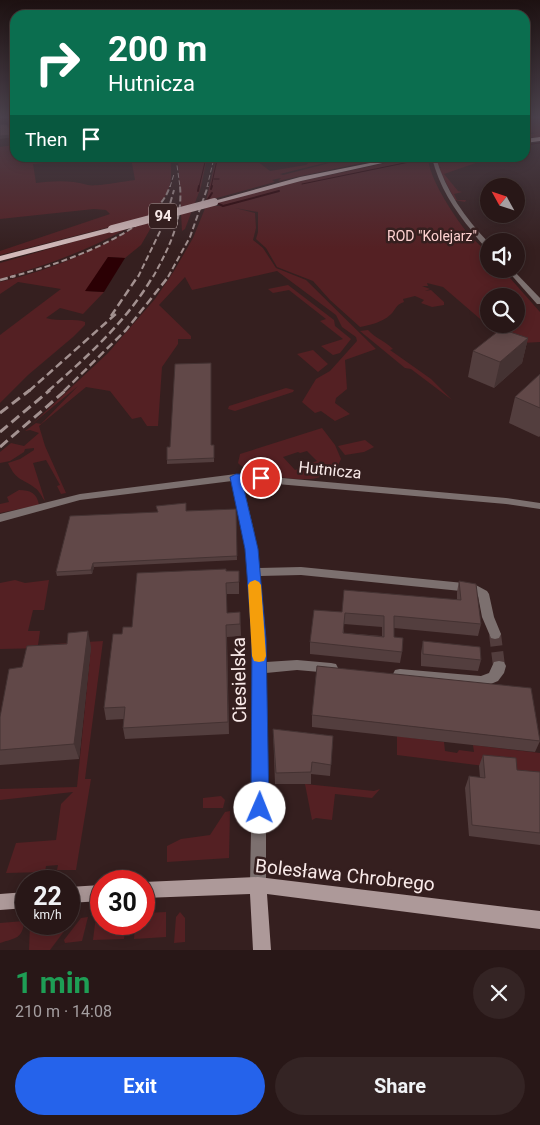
<!DOCTYPE html>
<html lang="en">
<head>
<meta charset="utf-8">
<style>
	:root { --surface:#281717; --page:#342424; --text:#f1f3f6; --muted:#a59fa1; --line:#443636; --accent:#2563eb }
	body { margin:0; font-family:Roboto,sans-serif; background:var(--page); color:var(--text); height:100vh; display:flex; flex-direction:column; font-size:19px; white-space:nowrap }
	* { box-sizing:border-box; margin:0 }
	p { font-size:16px; color:var(--muted) }
	.icon { flex:none; width:28px; height:28px; fill:none; stroke:currentColor; stroke-width:2; stroke-linecap:round; stroke-linejoin:round }
	.map { position:relative; height:950px; overflow:hidden }
	.details { display:flex; flex-direction:column; background:var(--surface); flex:1 }
	.details>* { flex:none }
	.hud { position:absolute; left:10px; top:10px; width:520px; height:152px; border-radius:15px; box-shadow:0 2px 12px #0003,0 0 0 1px var(--line); background:#0b6e4f; color:#fff; overflow:hidden }
	.needle { width:32px; rotate:310deg }
	.controls { position:absolute; left:480px; top:178px; display:grid; gap:10px }
	.controls a { display:grid; place-items:center; width:45px; height:45px; border-radius:50%; background:var(--surface); box-shadow:0 2px 12px #0003,0 0 0 1px var(--line); font-size:25px }
	.speed { position:absolute; left:15px; top:870px; display:flex; gap:10px; font-size:25px; font-weight:700; text-align:center }
	.speed>* { display:grid; place-content:center; width:65px; height:65px; border-radius:50%; background:var(--surface); box-shadow:0 2px 12px #0003,0 0 0 1px var(--line); line-height:1 }
	.speed small { font-size:12px; font-weight:400 }
	.speed .limit { border:8px solid #d22; background:#fff; color:#111 }
	.pin { position:absolute; display:grid; place-items:center; width:42px; height:42px; color:#fff; margin:-21px; border:2px solid #fff; border-radius:50%; box-shadow:0 1px 5px #0007 }
	.me { position:absolute; width:55px; margin:-28px; rotate:1deg; stroke-linejoin:round; filter:drop-shadow(0 0 4px #0008) }
	.turn { display:flex; align-items:center; gap:18px; height:105px; padding:0 15px; font-size:22px }
	.turn .icon { width:65px; height:65px; stroke-width:2.5 }
	.turn b { display:block; font-size:35px; line-height:42px }
	.then { display:flex; align-items:center; height:48px; padding:0 15px; background:#0003; gap:10px; font-size:19px }
	.round { display:grid; place-items:center; flex:none; width:52px; height:52px; border-radius:26px; background:var(--page) }
	.headline { display:flex; align-items:center; justify-content:space-between; height:85px; padding:0 15px }
	h1 { font-size:30px; font-weight:700; line-height:38px; color:#1e9e55 }
	.primary-button { display:flex; gap:10px; margin-top:auto; padding:10px 15px }
	.primary-button a { flex:1; height:58px; border-radius:30px; background:var(--accent); color:#fff; font-size:20px; font-weight:700; line-height:58px; text-align:center }
	.primary-button a+a { background:var(--page); color:var(--text) }
	.map>svg:first-child { display:block }
	.green { fill:#542023; fill-rule:evenodd }
	.water { fill:#2b0004 }
	.lines { fill:none; stroke-linecap:round; stroke-linejoin:round }
	.stream-far1 { stroke:#2b0004; stroke-width:1 }
	.stream { stroke:#2b0004; stroke-width:2 }
	.street-tunnel { stroke:#523d3d; stroke-width:12; stroke-dasharray:12 6; stroke-linecap:butt }
	.street { fill:#7c706f; fill-rule:evenodd }
	.secondary { fill:#ad9999; fill-rule:evenodd }
	.primary { fill:#d2b9b9; fill-rule:evenodd }
	.rail-far3 { stroke:#a39190; stroke-width:1; stroke-dasharray:5 2.5; stroke-linecap:butt }
	.rail-far2 { stroke:#a39190; stroke-width:2; stroke-dasharray:6 3; stroke-linecap:butt }
	.rail-far1 { stroke:#a39190; stroke-width:2.5; stroke-dasharray:8 4; stroke-linecap:butt }
	.rail { stroke:#a39190; stroke-width:3; stroke-dasharray:10 5; stroke-linecap:butt }
	.primary-bridge { stroke:#d2b9b9; stroke-width:8 }
	.wall { fill:#533e3e; fill-rule:evenodd }
	.shaded-wall { fill:#443232 }
	.building { fill:#614848; stroke:#443232; fill-rule:evenodd }
	.route { fill:#2563eb; stroke:#184099 }
	.slow { fill:#f59e0b }
	.labels { text-anchor:middle; dominant-baseline:central; stroke-width:5; stroke-linejoin:round; paint-order:stroke }
	.far-park-label { font-size:14px; fill:#ffd2d1; stroke:#351f1f }
	.shield { fill:#351f1f; stroke:#beadac; stroke-width:1 }
	.shield-label { font-size:15px; font-weight:bold; fill:#f9eae9 }
	.street-label { font-size:16px; fill:#f9eae9; stroke:#351f1f }
	.near-street-label { font-size:19px; fill:#f9eae9; stroke:#351f1f }
</style>
</head>
<body>
<div class="map">
<svg width="540" height="950" viewBox="0 0 540 950">
	<rect width="100%" height="100%" fill="#351f1f"/>
	<g class="green">
		<polygon points="525,116 540,116 540,137 525,140 537,137 525,138 525,135 537,133 526,132 529,133 525,134"/>
		<path d="M15,145V158H98L33,164L36,183C54,181 70,180 88,185C95,187 126,181 135,180L131,158H170C174,187 168,199 145,218L0,255V251L110,214L106,210L94,209L0,219V147Z"/>
		<polygon points="178,158 207,158 201,187 185,229 182,231"/>
		<polygon points="216,158 253,158 270,171 306,165 312,160 311,158 345,158 280,174 283,175 345,159 385,158 278,181 281,178 272,180 275,182 206,201"/>
		<path d="M409,158H428C429,176 448,206 460,223C467,234 479,244 489,254V269H502L540,312V342L505,344L486,324L443,287L427,283L428,286H422L430,289L425,291L431,290L444,302V305L432,307L421,303L424,300L415,296L403,299L404,302C395,305 396,310 390,315C383,322 370,325 360,327L330,300L313,281L277,267L266,248L256,239L258,232V212L235,208L255,213L256,228L253,240L263,248L276,268L306,280L376,349L345,360L347,389L336,398L335,403L350,414L335,421L321,411L315,413L302,402L316,379L330,371L357,341L356,337L342,327L336,315L277,271L192,290L185,277L159,305L191,336V339H178V344L162,367L158,426H147L141,417L132,419L110,391L86,387L39,426L45,446L66,493L61,494L57,486L60,485L46,460L33,463L45,501C42,498 40,491 35,488C21,477 17,482 8,463L20,459L34,450V448L25,449L24,452L10,461L0,463V452L11,443L24,446L39,433L30,430L25,431L36,423L41,424L78,386L31,425L108,353L155,299L174,271L193,238L206,206H221L216,203L283,185ZM489,296H516V324H489Z"/>
		<polygon points="437,158 490,158 444,174 458,191 462,192 454,194 457,200 466,200 465,202 455,200 439,169 441,167 437,167 437,163 443,160 437,159"/>
		<path d="M156,219L141,245L125,258L108,257L86,291L104,292L83,314L60,308L46,318C59,322 76,318 85,322V325L73,337L28,375L0,403V335L61,289L18,282L0,294V282C34,274 67,262 98,247C118,238 134,225 156,219Z"/>
		<path d="M126,229C86,251 44,266 0,279V263L111,231Z"/>
		<polygon points="288,285 334,320 335,326 351,339 340,353 333,355 321,346 343,339 320,321 326,319 289,290 273,293 268,289"/>
		<path d="M368,330C375,338 385,341 393,349L390,350L431,379L452,400L411,369L405,368L360,331Z"/>
		<polygon points="313,350 328,364 318,372 297,354"/>
		<polygon points="286,388 294,390 293,392 235,411 228,409 229,406"/>
		<path d="M322,428L335,445L341,459L336,470C328,473 319,479 310,479C293,480 250,476 238,463L240,454ZM307,451L317,461L295,470L283,457L298,452L300,453Z"/>
		<polygon points="365,440 374,447 364,452 345,455 338,446"/>
		<path d="M19,490C30,490 37,493 39,505L0,513V504L9,502L7,497Z"/>
		<polygon points="15,580 25,583 49,580 44,610 33,610 28,631 40,631 38,645 103,641 85,779 91,779 76,870 57,870 58,865 46,866 45,872 6,873 16,843 56,840 61,804 73,792 0,800 0,789 77,787 91,647 0,649 0,583"/>
		<polygon points="397,736 444,742 445,751 457,753 459,750 474,752 473,745 540,753 540,773 397,755"/>
		<polygon points="305,784 374,791 380,789 372,798 335,794 332,820 316,818 312,820"/>
		<polygon points="221,796 225,800 223,808 203,808 203,798"/>
		<polygon points="230,811 229,858 167,862 167,846 181,839 210,835 225,812"/>
		<polygon points="166,912 166,937 134,939 135,924 144,924 144,913"/>
		<polygon points="180,912 185,918 185,942 174,943 176,917"/>
		<polygon points="96,916 101,916 101,924 126,924 124,939 93,940"/>
		<polygon points="88,917 82,941 65,943 64,940 81,918"/>
		<polygon points="69,918 74,918 50,950 29,950 30,924 69,924"/>
		<path d="M24,921C23,939 15,938 0,943V923Z"/>
	</g>
	<polygon class="water" points="108,257 125,258 104,292 85,291"/>
	<g class="lines">
		<g class="stream-far1">
			<polyline points="525,145 540,143"/>
			<polyline points="440,159 446,158"/>
			<polyline points="214,179 219,179"/>
			<polyline points="302,184 424,159"/>
			<polyline points="199,187 206,158"/>
			<polyline points="211,187 217,160"/>
		</g>
		<g class="stream">
			<polyline points="211,189 212,186"/>
			<polyline points="198,191 199,186"/>
			<polyline points="207,201 212,193"/>
			<polyline points="219,204 223,206 279,191"/>
		</g>
		<polyline class="street-tunnel" points="495,634 499,666"/>
		<g class="street">
			<path d="M432,158H436C446,191 465,218 489,243V249C482,245 477,238 473,232C454,210 439,186 432,158Z"/>
			<polygon points="506,269 512,269 540,298 540,304 537,304"/>
			<path d="M236,474L506,498L540,503V509L506,504L242,481L254,531L259,568L301,567L474,584L487,591L489,594L494,617L501,634L499,638L495,639L491,638L482,617L478,596L471,592L301,575L260,576L266,662L297,660L331,663L336,664L338,668L336,672L331,673L297,670L266,673V885L264,891L258,893L252,891L250,885C251,813 254,740 253,668C252,605 248,543 232,481L80,500L0,522V514L80,494Z"/>
			<polygon points="499,661 504,662 506,666 504,673 498,681 481,688 400,679 395,678 393,674 395,670 400,669 481,676 489,673 494,662"/>
		</g>
		<g class="secondary">
			<polygon points="258,877 540,911 540,929 267,894 271,950 253,950 250,894 144,898 144,882"/>
			<polygon points="101,885 101,901 69,903 69,887"/>
			<polygon points="26,892 26,908 0,910 0,894"/>
		</g>
		<g class="primary">
			<polygon points="540,137 540,141 525,143 525,139"/>
			<polygon points="395,158 405,158 301,181 214,204 210,202 300,177"/>
			<polygon points="112,227 116,229 115,231 0,261 0,256"/>
		</g>
		<g class="rail-far3">
			<polyline points="176,158 180,187"/>
			<polyline points="170,187 174,174"/>
			<polyline points="207,187 214,158"/>
		</g>
		<g class="rail-far2">
			<path d="M10,277C54,266 156,233 170,186"/>
			<polyline points="138,277 165,221 174,190"/>
			<path d="M153,277C169,248 183,220 180,186"/>
			<polyline points="168,277 190,237 208,186"/>
		</g>
		<g class="rail-far1">
			<polyline points="0,280 15,276"/>
			<polyline points="111,316 138,276"/>
			<polyline points="29,391 118,312"/>
			<path d="M48,391C86,358 128,320 153,276"/>
			<polyline points="64,391 126,330 169,276"/>
		</g>
		<g class="rail">
			<polyline points="0,413 30,390"/>
			<polyline points="0,432 50,390"/>
			<polyline points="0,447 66,390"/>
		</g>
		<polyline class="primary-bridge" points="112,229 214,202"/>
	</g>
	<g class="wall">
		<polygon points="528,338 522,363 494,388 468,377 473,351"/>
		<polygon points="540,374 540,436 539,437 509,423 515,397"/>
		<polygon points="211,445 214,445 214,462 167,464 167,460"/>
		<polygon points="156,506 186,511 236,509 237,560 94,567 92,574 57,576 56,572 158,512"/>
		<polygon points="239,571 239,594 227,594 227,613 240,612 241,636 227,637 229,734 125,739 123,728 124,719 106,720 104,708 122,634 132,627"/>
		<path d="M459,581L481,624L478,636L394,628V637L402,652L400,663L310,654V642L342,612L457,600V592ZM344,624L382,627V636L344,633Z"/>
		<polygon points="423,641 481,660 478,671 421,666 421,653"/>
		<polygon points="91,647 79,759 0,765 0,717 22,667"/>
		<polygon points="312,715 540,741 535,752 312,727"/>
		<polygon points="273,729 333,736 330,776 311,774 311,784 275,784"/>
		<polygon points="483,755 517,770 540,772 540,845 469,836 465,788 469,776 480,778 479,766"/>
	</g>
	<g class="shaded-wall">
		<polygon points="14,135 14,137 0,139 0,136"/>
		<polygon points="528,338 522,363 494,388 500,362"/>
		<polygon points="93,563 94,567 92,574 91,570"/>
		<polygon points="88,631 91,647 79,759 74,744"/>
	</g>
	<g class="building">
		<polygon points="0,124 7,125 14,135 0,136"/>
		<polygon points="501,329 528,338 500,362 473,351"/>
		<polygon points="211,363 211,445 214,445 214,458 167,460 167,447 170,447 175,364"/>
		<polygon points="540,374 540,408 515,397"/>
		<polygon points="186,503 186,511 236,509 237,556 93,563 91,570 56,572 70,516 158,512 156,506"/>
		<polygon points="226,569 226,571 239,571 239,582 226,583 227,613 240,612 240,624 226,625 228,722 123,728 125,707 104,708 113,634 122,634 123,627 132,627 137,573"/>
		<path d="M459,581L476,584L481,624L394,616V637L403,638L402,652L310,642L314,610L342,612L344,590L461,600ZM345,613L384,616V637L343,633Z"/>
		<polygon points="88,631 74,744 0,750 0,717 9,669 22,667 27,646 67,644 68,633"/>
		<polygon points="423,641 480,647 481,660 423,654"/>
		<polygon points="317,666 531,688 540,741 312,715"/>
		<polygon points="273,729 333,736 331,765 312,762 311,772 276,773"/>
		<polygon points="483,755 516,758 517,770 540,772 540,833 472,825 469,776 485,778"/>
	</g>
	<linearGradient id="sky" x2="0" y2="1"><stop stop-color="#1d1111"/><stop offset="0.47" stop-color="#4b424d"/><stop offset="1" stop-color="#4b424d" stop-opacity="0"/></linearGradient>
	<rect width="540" height="249" fill="url(#sky)"/>
	<polygon class="route" points="236,474 261,475 266,478 261,482 242,481 258,549 266,639 269,808 266,814 260,816 254,814 251,808 252,639 245,549 230,477"/>
	<polygon class="slow" points="255,580 259,582 261,585 266,656 264,661 259,662 254,661 252,656 248,585 250,582"/>
	<g class="labels">
		<g class="far-park-label">
			<text x="432" y="236">ROD "Kolejarz"</text>
		</g>
		<rect class="shield" x="149" y="203.5" width="28" height="25" rx="4"/>
		<g class="shield-label">
			<text x="163" y="216">94</text>
		</g>
		<g class="street-label">
			<text transform="translate(330 470) rotate(6)">Hutnicza</text>
		</g>
		<g class="near-street-label">
			<text transform="translate(239 680) rotate(-91)">Ciesielska</text>
			<text transform="translate(345 875) rotate(6)">Bolesława Chrobrego</text>
		</g>
	</g>
</svg>
<div class="controls">
<a><svg class="needle" viewBox="-14 -14 28 28"><path d="M0-13l5 13h-10z" fill="#e53935"/><path d="M0 13l5-13h-10z" fill="#a59fa1"/></svg></a>
<a><svg class="icon" aria-label="sound" viewBox="0 0 24 24"><path d="M4 9h4l5-4v14l-5-4H4zM17 9q2 3 0 6"/></svg></a>
<a><svg class="icon" aria-label="search" viewBox="0 0 24 24"><circle cx="10" cy="10" r="6"/><path d="M15 15l6 6"/></svg></a>
</div>
<div class="speed"><div>22<small>km/h</small></div><div class="limit">30</div></div>
<div class="pin" style="left:261px;top:478px;background:#d93025"><svg class="icon" aria-label="arrive" viewBox="0 0 24 24"><path d="M6 21V4h12l-3 4 3 4H6"/></svg></div>
<svg class="me" style="left:260px;top:808px" viewBox="-20 -20 40 40"><circle r="19" fill="#fff"/><path d="M0-13L10 11 0 6-10 11z" fill="#2563eb"/></svg>
<div class="hud">
<div class="turn"><svg class="icon" aria-label="right" viewBox="0 0 24 24"><path d="M7 20v-9h11M14 6l5 5-5 5"/></svg><div><b>200 m</b>Hutnicza</div></div>
<div class="then">Then<svg class="icon" aria-label="arrive" viewBox="0 0 24 24"><path d="M6 21V4h12l-3 4 3 4H6"/></svg></div>
</div>
</div>
<section class="details">
<div class="headline"><div><h1>1 min</h1><p>210 m · 14:08</p></div><a class="round"><svg class="icon" aria-label="close" viewBox="0 0 24 24"><path d="M6 6l12 12M18 6L6 18"/></svg></a></div>
<div class="primary-button"><a>Exit</a><a>Share</a></div>
</section>
</body>
</html>
